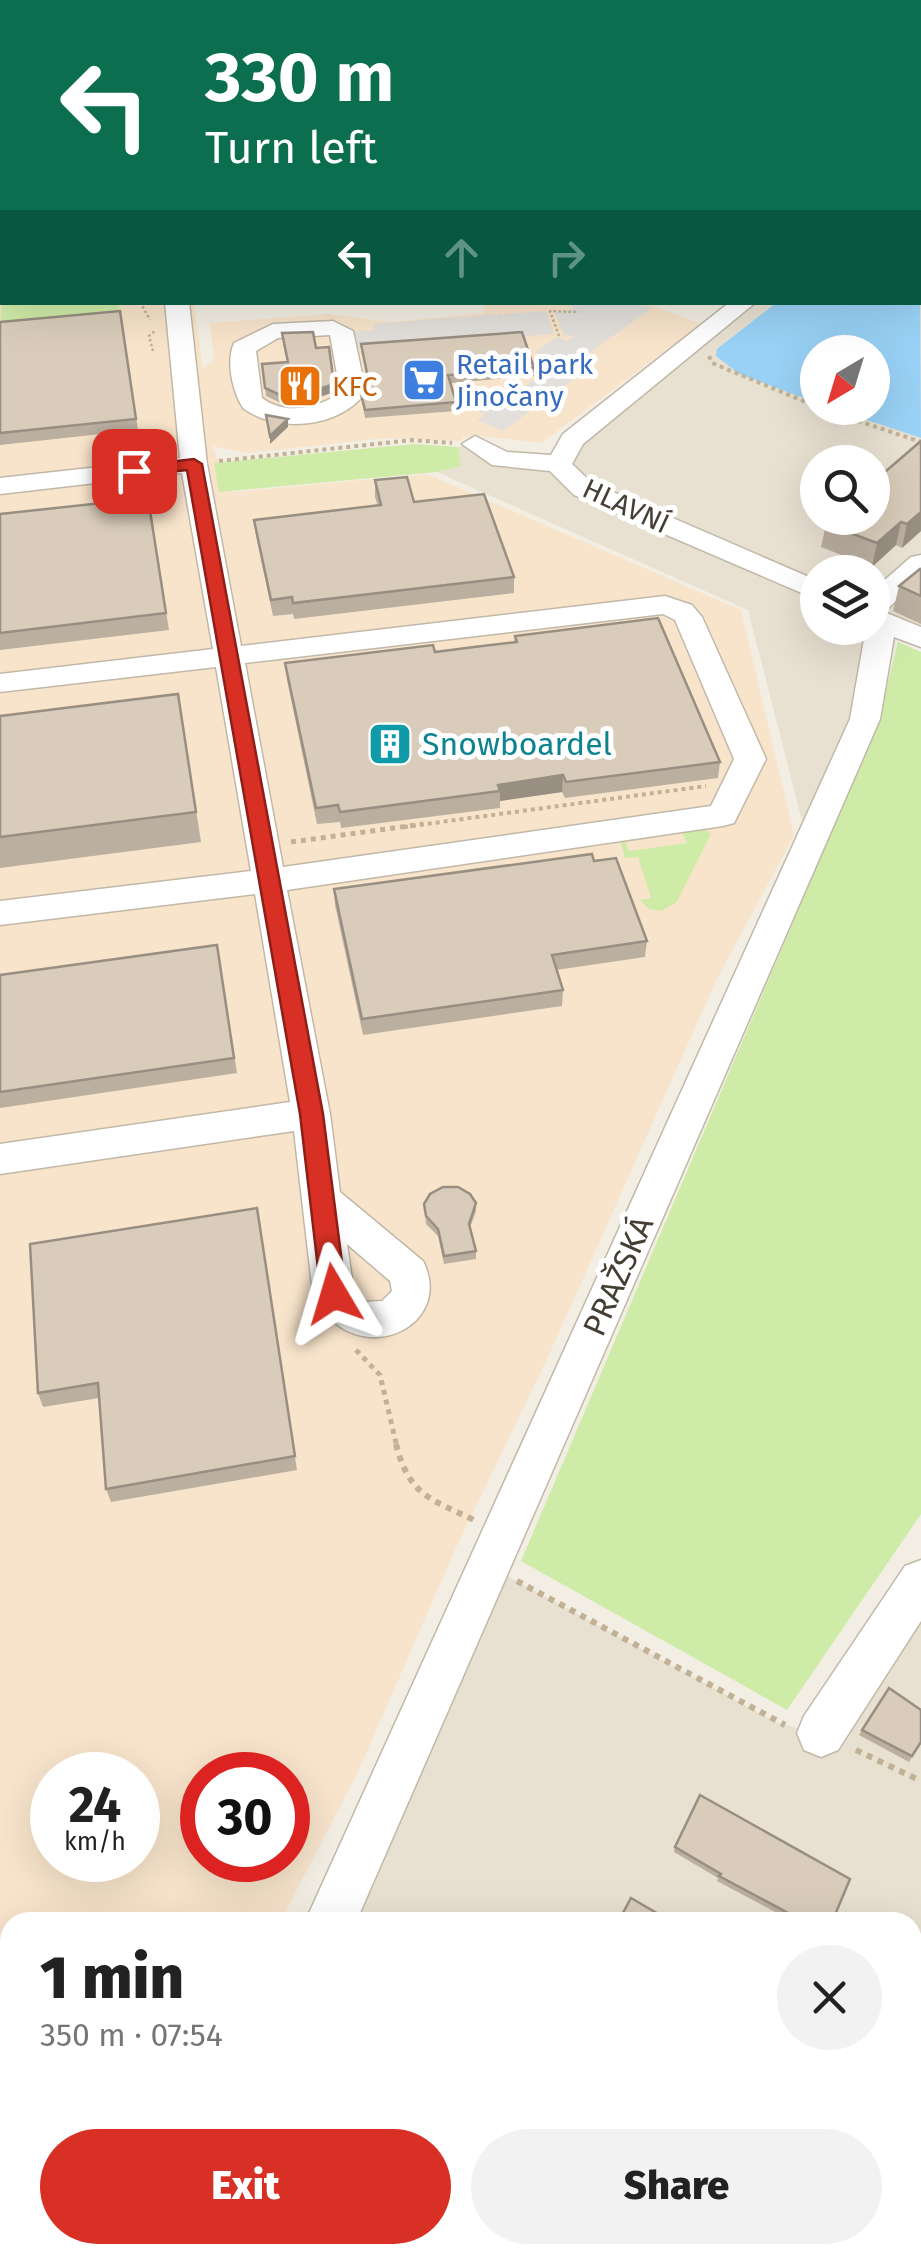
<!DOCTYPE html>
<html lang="en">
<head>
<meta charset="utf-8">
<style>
	:root { --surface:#fff; --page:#f2f2f2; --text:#222; --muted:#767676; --accent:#d93025 }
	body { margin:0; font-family:"Fira Sans",sans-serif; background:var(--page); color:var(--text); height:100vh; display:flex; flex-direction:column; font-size:38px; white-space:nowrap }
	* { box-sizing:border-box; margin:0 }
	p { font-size:32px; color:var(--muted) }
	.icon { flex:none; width:55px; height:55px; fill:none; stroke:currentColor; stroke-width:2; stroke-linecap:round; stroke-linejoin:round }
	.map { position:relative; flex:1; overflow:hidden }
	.panel { position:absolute; left:0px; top:1912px; width:922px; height:352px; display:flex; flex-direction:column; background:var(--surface); border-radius:30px 30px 0 0; box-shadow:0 10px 40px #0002 }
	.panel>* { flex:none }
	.hud { position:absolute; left:0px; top:0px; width:922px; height:305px; box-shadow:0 10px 40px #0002; background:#0b6e4f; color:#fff; overflow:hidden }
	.needle { width:65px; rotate:218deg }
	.fabs { position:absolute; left:800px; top:335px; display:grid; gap:20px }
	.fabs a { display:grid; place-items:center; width:90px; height:90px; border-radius:50%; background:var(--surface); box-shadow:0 10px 40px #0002; font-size:50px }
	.speed { position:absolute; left:30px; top:1752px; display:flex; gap:20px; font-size:50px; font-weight:700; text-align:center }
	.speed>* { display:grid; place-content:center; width:130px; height:130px; border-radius:50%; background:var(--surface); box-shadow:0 10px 40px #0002; line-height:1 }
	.speed small { font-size:25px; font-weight:400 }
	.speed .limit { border:15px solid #d22; background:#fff; color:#111 }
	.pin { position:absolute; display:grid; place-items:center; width:85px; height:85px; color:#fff; margin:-42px; border-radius:20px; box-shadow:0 5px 15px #0006 }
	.me { position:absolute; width:110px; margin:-55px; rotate:353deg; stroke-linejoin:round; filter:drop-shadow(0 0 8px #0008) }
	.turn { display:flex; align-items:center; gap:35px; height:210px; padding:0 40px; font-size:45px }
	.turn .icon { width:130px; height:130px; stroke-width:2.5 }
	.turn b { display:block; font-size:70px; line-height:85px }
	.lanes { display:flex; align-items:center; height:95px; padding:0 40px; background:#0003; justify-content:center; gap:50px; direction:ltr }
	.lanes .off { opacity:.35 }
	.round { display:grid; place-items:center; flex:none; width:105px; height:105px; border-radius:52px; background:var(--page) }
	.overview { display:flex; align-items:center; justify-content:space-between; height:170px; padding:0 40px }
	h1 { font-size:60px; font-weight:800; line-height:75px }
	.button { display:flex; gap:20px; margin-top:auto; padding:20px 40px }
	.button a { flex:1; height:115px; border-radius:60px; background:var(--accent); color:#fff; font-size:40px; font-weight:800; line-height:115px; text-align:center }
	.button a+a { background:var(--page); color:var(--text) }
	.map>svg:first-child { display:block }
	.residential { fill:#e8e0d1; fill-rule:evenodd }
	.commercial { fill:#f8e4cb; fill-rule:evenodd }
	.green { fill:#cfeba8 }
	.parking { fill:#e3e0dc }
	.water { fill:#99d2f6 }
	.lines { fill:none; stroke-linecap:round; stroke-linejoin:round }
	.stream { stroke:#99d2f6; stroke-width:5 }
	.minor-casing { stroke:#c2b8a8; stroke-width:3 }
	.major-casing { stroke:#edbc57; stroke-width:4 }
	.highway-casing { stroke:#ea9d26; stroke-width:4 }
	.path-far3 { stroke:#c2b195; stroke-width:2.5; stroke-dasharray:2.5 2.5; stroke-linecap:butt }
	.path-far2 { stroke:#c2b195; stroke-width:4; stroke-dasharray:4 4; stroke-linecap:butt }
	.path-far1 { stroke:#c2b195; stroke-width:5; stroke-dasharray:5 5; stroke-linecap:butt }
	.path { stroke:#c2b195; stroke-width:6; stroke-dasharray:6 6; stroke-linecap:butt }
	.minor { fill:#fff; fill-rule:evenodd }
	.major { fill:#ffdc90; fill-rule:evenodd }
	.highway { fill:#ffc762; fill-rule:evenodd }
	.wall { fill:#bbafa0 }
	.shaded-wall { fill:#988f82 }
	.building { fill:#d9ccba; stroke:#988f82; stroke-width:2.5 }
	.route { fill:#d93025; stroke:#8d1f18; stroke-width:2.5 }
	.labels { text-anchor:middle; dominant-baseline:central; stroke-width:10; stroke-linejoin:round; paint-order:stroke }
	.far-shop-label { font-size:28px; fill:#366cbe; stroke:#fff; text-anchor:start }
	.far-food-label { font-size:28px; fill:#c56008; stroke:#fff; text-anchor:start }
	.far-street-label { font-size:28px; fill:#453e33; stroke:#fff }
	.culture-label { font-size:32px; fill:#0d838f; stroke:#fff; text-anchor:start }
	.street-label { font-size:32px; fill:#453e33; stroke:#fff }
</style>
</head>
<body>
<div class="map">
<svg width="921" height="2264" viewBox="0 0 921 2264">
	<rect width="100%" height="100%" fill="#f3eee3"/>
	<g class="residential">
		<path d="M921,262V638L882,621L809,848L748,610L437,472L461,466L458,447L475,444L544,465L745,303L920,302ZM818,352H872V408H818ZM818,462H872V518H818ZM818,572H872V628H818Z"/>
		<polygon points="489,1566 780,1724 821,1733 921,1581 921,2264 177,2264 181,2255 912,2255 912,1922 330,1922"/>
	</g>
	<path class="commercial" d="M0,267L2,302L194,303L203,369L214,359L210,323L329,314L391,322L485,313L482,303H646L701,324L541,443L481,436L463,437L462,441L386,438L246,453L212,446L231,492L427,474L741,610L794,835L716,981L548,1357L455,1550L358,1772L280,1922H10V2255H128L124,2264H0ZM52,1775H138V1860H52ZM202,1775H288V1860H202Z"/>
	<g class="green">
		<polygon points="2,300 118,303 120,314 0,326"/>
		<polygon points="414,444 458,447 461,466 437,472 219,492 214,463"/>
		<polygon points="898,642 921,652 921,1514 787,1710 521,1561 878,723"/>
		<polygon points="702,827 711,834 676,903 661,911 649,909 640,900 651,898 638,857 625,858 620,840 624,839 629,851 687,843 682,831"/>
	</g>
	<g class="parking">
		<polygon points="571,303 636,303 652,308 579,360 534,353 557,337 567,341 575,336 564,335 555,312 573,309"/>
		<polygon points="546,311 554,334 432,343 430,337 416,338 418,345 358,349 354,332 374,330 373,324 502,314 505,321 504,314"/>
		<polygon points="548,370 573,380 503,431 477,420 485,414 475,410 499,393 509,397"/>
	</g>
	<polygon class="water" points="920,293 921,438 831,408 872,408 872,352 818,352 817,403 739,374 716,356 717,349 776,303 920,302"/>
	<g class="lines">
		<polyline class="stream" points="399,0 407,2"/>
		<defs>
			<g id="minor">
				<polygon points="799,0 817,0 818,2 800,2"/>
				<path d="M165,302H189L207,464L241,646L665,596L692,605L702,617L766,759L734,823L723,826L287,890L330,1114L340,1192L423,1261C457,1329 352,1375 313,1294L294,1131L0,1174V1144L290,1102L255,894L0,925V901L251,871L216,667L0,692V674L213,649L182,473L0,494V478L180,458ZM663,614L675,620L734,759L711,806L283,867L245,663ZM347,1244L390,1281L392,1291L382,1301L364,1302L354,1294Z"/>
				<polygon points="730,302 756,302 583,444 572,464 592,483 818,581 818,600 574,495 550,471 492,465 462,444 475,436 507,452 551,455 563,434"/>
				<path d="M333,321L353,331L366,392C340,428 278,434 243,408C232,391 226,361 234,343L273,324ZM330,335L340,391L337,395C314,409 285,415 262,398L256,351L278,338Z"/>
				<polygon points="921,555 921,578 884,612 921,627 921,647 894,637 880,719 356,1922 305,1922 850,719 866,628 872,628 872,591 911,557"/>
				<polygon points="921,1560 921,1621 838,1750 821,1757 804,1750 797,1733 804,1716 905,1566"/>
				<polygon points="153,2255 209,2255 205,2264 149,2264"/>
			</g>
			<rect id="major" x="0" y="240" width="2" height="16"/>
			<rect id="highway" x="0" y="50" width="2" height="16"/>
		</defs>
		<use href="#minor" class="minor-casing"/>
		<use href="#major" class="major-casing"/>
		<use href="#highway" class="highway-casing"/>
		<g class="path-far3">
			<polyline points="140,302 150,320"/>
			<polyline points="559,336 550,311 579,312"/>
			<polyline points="153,351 149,336 156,330"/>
		</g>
		<g class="path-far2">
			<polyline points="709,356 712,363 818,407"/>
			<polyline points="820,408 921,442"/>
			<polyline points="219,461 412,440 452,443"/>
			<polyline points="404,827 706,786"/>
		</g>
		<g class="path-far1">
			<polyline points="291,842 423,824"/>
			<polyline points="356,1350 380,1375 397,1447"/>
		</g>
		<g class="path">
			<path d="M396,1444C409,1496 431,1499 474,1520"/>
			<polyline points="517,1581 785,1725"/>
			<polyline points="856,1750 921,1781"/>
		</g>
		<use href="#minor" class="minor"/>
		<use href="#major" class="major"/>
		<use href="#highway" class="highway"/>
	</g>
	<g class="wall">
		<polygon points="120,311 138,430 0,445 0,322"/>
		<polygon points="282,333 316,348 334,392 299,404 281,403 266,396 262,364 287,362"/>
		<polygon points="361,344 534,368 534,376 451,383 456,402 456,411 365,418 361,394 368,385"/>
		<polygon points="921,441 921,531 902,548 896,545 872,567 821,547 826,524"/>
		<polygon points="375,480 414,502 514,577 514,593 294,619 293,614 273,616 256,536 254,520 378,506 375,497"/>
		<polygon points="148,498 169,630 0,650 0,514"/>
		<polygon points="921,570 921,624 893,611 899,586"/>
		<polygon points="515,636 720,762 718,778 565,798 562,792 500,801 500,808 341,828 340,822 317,824 287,680 285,663 435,652 514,642"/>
		<polygon points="178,694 201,842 0,868 0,716"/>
		<polygon points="594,861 647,941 645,957 556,970 563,990 562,1006 363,1035 335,905 334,889"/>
		<polygon points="217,945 237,1073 0,1108 0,975"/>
		<polygon points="476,1203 476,1211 470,1228 476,1251 476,1259 444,1264 438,1236 426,1224 424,1204"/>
		<polygon points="257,1208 297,1470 111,1502 106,1489 99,1398 43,1407 38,1393"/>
		<polygon points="862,1730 921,1743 909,1762 859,1735"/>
		<polygon points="675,1847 832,1922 794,1922 717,1881 718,1878 674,1852"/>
		<polygon points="868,2255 912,2255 921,2264 883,2264"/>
	</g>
	<g class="shaded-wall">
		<polygon points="334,384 334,392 299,404 299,396"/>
		<polygon points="288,419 288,427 270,444 270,436"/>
		<polygon points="921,512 921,531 902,548 907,524"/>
		<polygon points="901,522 896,545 872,567 877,543"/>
		<polygon points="563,775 562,792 500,801 500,791 498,785"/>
	</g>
	<g class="building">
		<polygon points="120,311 136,419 0,433 0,322"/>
		<polygon points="313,332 316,348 329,347 334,384 299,396 280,395 265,388 262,364 288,362 282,333"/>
		<polygon points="522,332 534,368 448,375 456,402 365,410 361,394 369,383 361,344"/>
		<polygon points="266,415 288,419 270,436"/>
		<polygon points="921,441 921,512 907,524 901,522 877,543 826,524 833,518 872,518 872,483"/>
		<polygon points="407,477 414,502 484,494 514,577 293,603 292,597 271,600 254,520 381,505 375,480"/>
		<polygon points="148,498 166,613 0,633 0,514"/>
		<polygon points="920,569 921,570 921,596 899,586"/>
		<polygon points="658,618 720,762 566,782 563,775 498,785 500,791 340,812 338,805 316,808 285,663 433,645 435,652 474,647 517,642 515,636"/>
		<polygon points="178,694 196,812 0,837 0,716"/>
		<polygon points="592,854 594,861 616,858 647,941 552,955 563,990 362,1019 334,889"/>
		<polygon points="217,945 234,1058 0,1092 0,975"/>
		<polygon points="443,1187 458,1187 470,1194 476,1203 469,1224 476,1251 444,1256 438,1229 426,1216 424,1204 430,1194"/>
		<polygon points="257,1208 295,1456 106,1489 98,1383 38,1393 30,1244"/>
		<polygon points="889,1688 921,1710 921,1742 912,1756 862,1730"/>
		<polygon points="700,1795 850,1879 832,1922 805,1922 719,1876 721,1874 675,1847"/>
		<polygon points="631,1898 672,1922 618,1922"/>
		<polygon points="912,2154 921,2159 921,2264 890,2264 875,2255 912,2255"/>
	</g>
	<polygon class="route" points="194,459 202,464 323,1114 346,1294 342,1301 334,1304 325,1301 321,1294 300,1114 187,470 134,476 126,471 134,466"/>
	<defs>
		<symbol id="supermarket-square" viewBox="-11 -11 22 22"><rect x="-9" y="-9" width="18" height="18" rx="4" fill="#3f7fe0" stroke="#fff"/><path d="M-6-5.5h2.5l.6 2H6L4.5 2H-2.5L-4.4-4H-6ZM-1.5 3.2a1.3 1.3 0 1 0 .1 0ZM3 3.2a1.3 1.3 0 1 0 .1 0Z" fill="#fff"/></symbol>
		<symbol id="restaurant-square" viewBox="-11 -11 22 22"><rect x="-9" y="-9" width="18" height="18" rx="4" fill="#e8710a" stroke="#fff"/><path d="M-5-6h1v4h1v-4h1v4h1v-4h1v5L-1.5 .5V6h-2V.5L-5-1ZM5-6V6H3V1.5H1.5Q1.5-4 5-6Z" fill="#fff"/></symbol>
		<symbol id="building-square" viewBox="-11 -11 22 22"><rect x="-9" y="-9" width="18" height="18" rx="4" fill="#0f9aa8" stroke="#fff"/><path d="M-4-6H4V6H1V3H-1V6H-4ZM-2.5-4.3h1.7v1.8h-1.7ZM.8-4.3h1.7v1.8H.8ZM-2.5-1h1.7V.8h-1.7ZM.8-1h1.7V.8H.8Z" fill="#fff"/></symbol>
	</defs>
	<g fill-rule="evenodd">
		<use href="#supermarket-square" x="399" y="355" width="50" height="50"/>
		<use href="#restaurant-square" x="275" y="361" width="50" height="50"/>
		<use href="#building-square" x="365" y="719" width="50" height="50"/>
	</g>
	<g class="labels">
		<g class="far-shop-label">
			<text x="456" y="364">Retail park<tspan x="456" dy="32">Jinočany</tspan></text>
		</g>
		<g class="far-food-label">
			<text x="332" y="386">KFC</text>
		</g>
		<g class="far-street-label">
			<text transform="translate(626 506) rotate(25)">HLAVNÍ</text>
		</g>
		<g class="culture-label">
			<text x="422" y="744">Snowboardel</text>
		</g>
		<g class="street-label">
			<text transform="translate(618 1276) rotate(-66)">PRAŽSKÁ</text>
		</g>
	</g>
</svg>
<div class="fabs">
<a><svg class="needle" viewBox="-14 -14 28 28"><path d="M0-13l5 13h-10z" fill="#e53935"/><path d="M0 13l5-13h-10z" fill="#767676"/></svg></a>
<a><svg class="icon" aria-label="search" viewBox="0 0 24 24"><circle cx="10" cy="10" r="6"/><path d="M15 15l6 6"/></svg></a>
<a><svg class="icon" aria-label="layers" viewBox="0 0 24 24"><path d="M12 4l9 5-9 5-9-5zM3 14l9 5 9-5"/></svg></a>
</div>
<div class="speed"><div>24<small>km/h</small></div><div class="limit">30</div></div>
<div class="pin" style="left:134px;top:471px;background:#d93025"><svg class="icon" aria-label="arrive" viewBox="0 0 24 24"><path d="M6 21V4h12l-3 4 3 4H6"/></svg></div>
<svg class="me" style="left:334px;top:1294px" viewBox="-20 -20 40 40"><path d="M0-17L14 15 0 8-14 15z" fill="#d93025" stroke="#fff" stroke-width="4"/></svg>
<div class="hud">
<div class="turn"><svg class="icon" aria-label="left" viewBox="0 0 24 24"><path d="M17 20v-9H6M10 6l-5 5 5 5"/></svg><div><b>330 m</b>Turn left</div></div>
<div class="lanes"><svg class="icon" aria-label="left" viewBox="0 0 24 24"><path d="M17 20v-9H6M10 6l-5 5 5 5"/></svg><svg class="icon off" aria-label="ahead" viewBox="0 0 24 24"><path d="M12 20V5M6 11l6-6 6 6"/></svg><svg class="icon off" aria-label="right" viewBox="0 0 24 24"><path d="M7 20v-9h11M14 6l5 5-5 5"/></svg></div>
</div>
<section class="panel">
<div class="overview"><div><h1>1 min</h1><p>350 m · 07:54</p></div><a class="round"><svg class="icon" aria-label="close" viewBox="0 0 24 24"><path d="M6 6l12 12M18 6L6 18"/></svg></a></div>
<div class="button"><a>Exit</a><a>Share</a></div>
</section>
</div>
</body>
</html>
